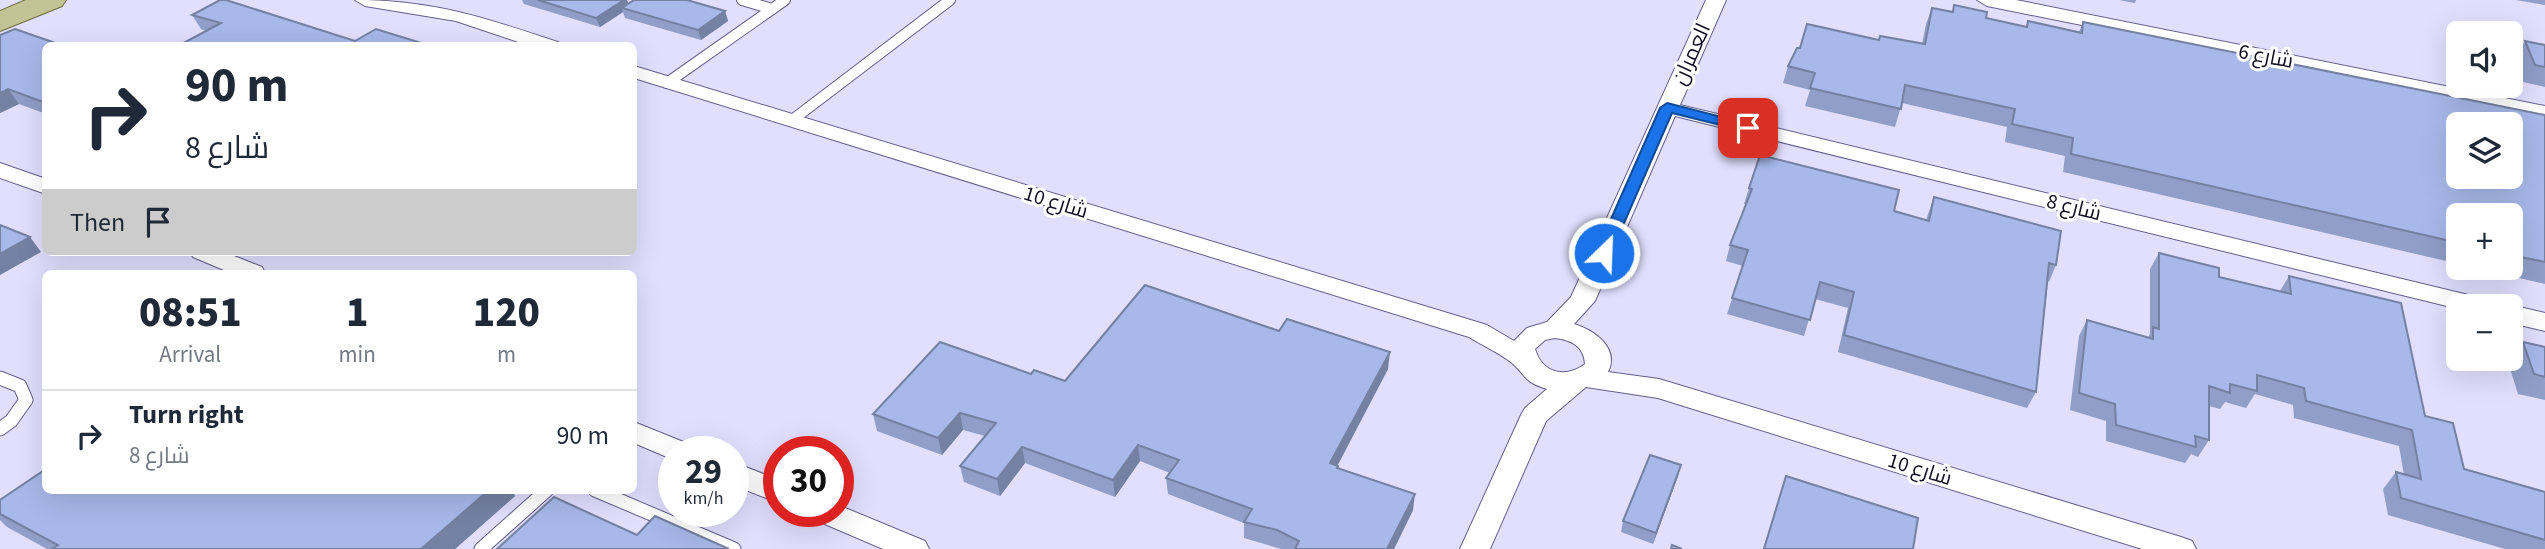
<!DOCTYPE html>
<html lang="en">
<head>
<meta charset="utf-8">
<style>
	:root { --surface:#fff; --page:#f2f2f3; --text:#1f2937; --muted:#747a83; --line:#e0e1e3 }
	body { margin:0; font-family:"Source Sans 3",Cairo,sans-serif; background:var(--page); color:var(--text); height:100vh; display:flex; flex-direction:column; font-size:26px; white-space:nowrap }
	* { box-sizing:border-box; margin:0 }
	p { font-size:23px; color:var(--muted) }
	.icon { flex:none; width:38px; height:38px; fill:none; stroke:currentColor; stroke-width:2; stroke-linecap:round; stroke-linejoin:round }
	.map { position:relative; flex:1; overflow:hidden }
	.panel { position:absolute; left:42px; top:270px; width:595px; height:224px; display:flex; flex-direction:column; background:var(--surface); border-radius:10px; box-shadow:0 7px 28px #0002 }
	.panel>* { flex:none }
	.guide { position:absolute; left:42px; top:42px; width:595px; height:214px; border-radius:10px; box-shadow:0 7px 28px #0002; background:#fff; color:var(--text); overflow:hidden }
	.buttons { position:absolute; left:2446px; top:21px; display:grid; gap:14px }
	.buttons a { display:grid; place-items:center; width:77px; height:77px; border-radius:10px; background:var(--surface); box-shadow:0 7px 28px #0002; font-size:35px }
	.speed { position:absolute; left:658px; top:436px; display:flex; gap:14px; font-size:35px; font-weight:700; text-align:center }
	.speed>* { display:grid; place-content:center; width:91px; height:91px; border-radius:50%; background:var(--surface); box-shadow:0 7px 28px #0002; line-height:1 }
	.speed small { font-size:18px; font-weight:400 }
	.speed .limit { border:10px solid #d22; background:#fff; color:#111 }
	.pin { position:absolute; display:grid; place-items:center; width:60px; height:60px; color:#fff; margin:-30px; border-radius:14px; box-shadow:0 4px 10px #0006 }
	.me { position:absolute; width:77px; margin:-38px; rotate:24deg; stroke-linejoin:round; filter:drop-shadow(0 0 5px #0008) }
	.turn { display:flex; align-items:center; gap:24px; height:147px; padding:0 28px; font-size:32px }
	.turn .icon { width:91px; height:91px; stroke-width:2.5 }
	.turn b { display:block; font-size:49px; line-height:60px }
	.then { display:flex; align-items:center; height:66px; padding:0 28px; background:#0003; gap:14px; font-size:26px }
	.eta { display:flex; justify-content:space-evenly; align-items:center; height:119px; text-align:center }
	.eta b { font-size:42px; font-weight:800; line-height:49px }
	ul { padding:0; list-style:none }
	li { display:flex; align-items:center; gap:21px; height:91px; padding:0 28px; border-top:2px solid var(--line) }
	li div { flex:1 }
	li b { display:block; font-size:26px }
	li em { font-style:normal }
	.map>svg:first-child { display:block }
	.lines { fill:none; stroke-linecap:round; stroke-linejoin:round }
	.lane-far1-casing { stroke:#655f8d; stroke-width:12 }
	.lane-casing { stroke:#655f8d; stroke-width:15 }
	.street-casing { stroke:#655f8d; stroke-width:2 }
	.primary-casing { stroke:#6b6b3f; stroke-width:2 }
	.lane-far1 { stroke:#fff; stroke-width:10 }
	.lane { stroke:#fff; stroke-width:13 }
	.street { fill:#fff; fill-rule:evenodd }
	.primary { fill:#c3c495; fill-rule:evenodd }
	.wall { fill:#909ec8 }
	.shaded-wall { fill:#7581a3 }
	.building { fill:#a7b8e9; stroke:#7581a3; stroke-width:2; fill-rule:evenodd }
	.route { fill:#1a73e8; stroke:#114b97; stroke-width:2 }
	.labels { text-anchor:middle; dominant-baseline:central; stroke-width:6; stroke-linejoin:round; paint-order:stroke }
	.street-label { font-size:21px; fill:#110f20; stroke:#fff }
</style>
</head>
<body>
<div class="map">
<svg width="2545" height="549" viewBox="0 0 2545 549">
	<rect width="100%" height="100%" fill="#e1defe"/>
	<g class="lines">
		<defs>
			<g id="lane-far1">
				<polyline points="742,0 772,9"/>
				<polyline points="667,83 785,0"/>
				<polyline points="791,121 950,0"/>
			</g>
			<g id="lane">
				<polyline points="0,378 20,386 26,400 11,421 0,429"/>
				<polyline points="595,490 734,549"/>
				<polyline points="481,549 547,490"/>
			</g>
			<g id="street">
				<path d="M355,0C433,0 485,18 558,42L561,46H530L456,21L365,6Z"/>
				<path d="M1706,0H1726L1680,105L2481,298L2490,300L2494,306H2459V309L1675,116L1595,301L1574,324C1594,330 1620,348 1608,372L1659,379L2181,537L2192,541L2196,549H2142L1658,398L1586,387L1546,421L1490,549H1460L1521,415L1525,408L1547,389C1522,381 1528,377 1512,363C1500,353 1483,346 1469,337L634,78V66L1487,325L1514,341L1527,328L1547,322L1571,297ZM1555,338C1571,340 1584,346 1585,364C1565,379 1542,373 1535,349L1545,340Z"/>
				<polygon points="1977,0 2016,0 2545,106 2545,118 1987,6"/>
				<polygon points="0,163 46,179 46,194 0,178"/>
				<polygon points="190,252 224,252 262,267 265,273 231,273 193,257"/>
				<polygon points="2511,305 2545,313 2545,331 2511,323 2511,306 2508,306"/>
				<polygon points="634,422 691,445 695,452 674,452 674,460 634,443"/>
				<polygon points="733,462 779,480 779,503 733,485"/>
				<polygon points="838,505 925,541 929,549 883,549 813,519 808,511 838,511"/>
			</g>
			<polygon id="primary" points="26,0 66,0 62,6 0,31 0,11"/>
		</defs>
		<use href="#lane-far1" class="lane-far1-casing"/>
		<use href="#lane" class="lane-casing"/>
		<use href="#street" class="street-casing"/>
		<use href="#primary" class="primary-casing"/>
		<use href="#lane-far1" class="lane-far1"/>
		<use href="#lane" class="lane"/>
		<use href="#street" class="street"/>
		<use href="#primary" class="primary"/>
	</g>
	<g class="wall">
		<polygon points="522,0 627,0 628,4 725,11 728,21 701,40 625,18 623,12 600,27 524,4"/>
		<polygon points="2119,0 2136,0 2135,3"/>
		<polygon points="2516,0 2545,0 2545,5"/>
		<polygon points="1954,5 1986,18 2025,27 2028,21 2079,32 2083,22 2545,115 2545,284 2475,268 2511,268 2511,215 2459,215 2459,264 2063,172 2065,156 2005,142 2007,127 1902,103 1895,127 1805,106 1810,90 1783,83 1788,66 1800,48 1879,40 1922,44 1926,24 1932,8 1952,12"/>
		<polygon points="192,15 355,41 206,31 201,29"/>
		<polygon points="0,35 46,46 46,114 19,104 0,113"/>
		<polygon points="2525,41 2545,45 2545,87 2523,82 2513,59"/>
		<polygon points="1749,188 1894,211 1926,220 1934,197 2056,265 2049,282 2048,281 2036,392 2027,408 1838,352 1848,308 1815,299 1804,336 1727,314 1743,266 1726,261 1730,245 1746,204 1744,204"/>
		<polygon points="2159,253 2219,277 2280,291 2289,276 2425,416 2464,469 2545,492 2545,549 2505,549 2388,515 2383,489 2396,472 2404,475 2399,446 2294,418 2293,405 2255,394 2246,408 2225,402 2220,409 2209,406 2209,440 2198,457 2191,454 2185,463 2106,441 2106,421 2070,410 2079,336 2087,320 2148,337 2150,334 2150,269"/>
		<polygon points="2523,342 2545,347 2545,400 2518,394 2508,362"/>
		<polygon points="1388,369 1337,465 1338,468 1413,510 1394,549 1281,549 1244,538 1244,523 1168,494 1166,478 1170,473 1140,461 1115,497 1025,463 1000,496 964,482 960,466 985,436 963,430 942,455 877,431 873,414 1031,374 1065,381"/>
		<polygon points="1678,476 1653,544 1621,532 1623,521"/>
		<polygon points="1786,476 1913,549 1763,549"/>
		<polygon points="46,490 512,490 515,496 455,549 47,549 7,527 0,520 0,500"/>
	</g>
	<g class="shaded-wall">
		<polygon points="624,0 627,0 630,8 622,8 623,12 600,27 596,18"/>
		<polygon points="725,11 728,21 701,40 698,30"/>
		<polygon points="8,89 19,104 0,113 0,93"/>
		<polygon points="30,237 41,252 0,275 0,254"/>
		<polygon points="1390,352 1388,369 1330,480 1330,463"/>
		<polygon points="960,413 963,430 942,455 938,438"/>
		<polygon points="1138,445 1140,461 1115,497 1113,480"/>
		<polygon points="1022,447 1025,463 1000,496 997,479"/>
		<polygon points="1681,465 1678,476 1653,544 1656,533"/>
		<polygon points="489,490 512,490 515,496 455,549 421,549"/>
		<polygon points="1415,494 1413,510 1394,549 1387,549"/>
	</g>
	<g class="building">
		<polygon points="220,0 226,0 355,41 376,29 431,46 178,46 221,23 192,15"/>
		<polygon points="538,0 624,0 596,18"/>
		<polygon points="634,0 687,0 725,11 698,30 622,8"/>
		<path d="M1954,5L1987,12L1986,18L2027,27L2028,21L2082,33L2083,22L2545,115V262L2511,255V215H2459V243L2071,154L2073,138L2012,124L2015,109L1905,85L1901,109L1810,88L1815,73L1788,66L1797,48H1800L1807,24L1879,40L1880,36L1925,44L1932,8L1953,12ZM2459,124H2511V177H2459Z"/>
		<polygon points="15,29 64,46 46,46 46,103 8,89 0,93 0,35"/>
		<polygon points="2525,41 2545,45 2545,67 2535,65"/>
		<polygon points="1760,155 1899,190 1894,211 1929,221 1934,197 2061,231 2056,265 2049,263 2036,392 1844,335 1854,292 1820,282 1810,320 1732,298 1748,250 1730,245 1752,189 1749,188"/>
		<polygon points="0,225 30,237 0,254"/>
		<polygon points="2159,253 2219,268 2219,277 2291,294 2289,276 2401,303 2425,416 2453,423 2464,469 2545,492 2545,540 2401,498 2396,472 2421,479 2412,430 2306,401 2304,388 2257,375 2257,391 2230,384 2230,393 2209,386 2209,440 2195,436 2196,447 2116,425 2115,404 2079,393 2087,320 2153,339 2153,327 2159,329"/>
		<polygon points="1145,285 1279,331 1287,319 1390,352 1330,463 1338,466 1337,468 1415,494 1387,549 1295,549 1299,541 1277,530 1244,522 1252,509 1166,478 1179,460 1138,445 1113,480 1022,447 997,479 960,466 996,423 960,413 938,438 873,414 940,342 1031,374 1034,370 1065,381"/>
		<polygon points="2523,342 2545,347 2545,377 2534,374"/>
		<polygon points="1650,455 1681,465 1656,533 1623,521"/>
		<polygon points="46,469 46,490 489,490 421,549 52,549 58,545 0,514 0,500"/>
		<polygon points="1786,476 1918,518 1913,549 1764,549"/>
		<polygon points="554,497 637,535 655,516 729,549 497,549"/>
		<polygon points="1672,545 1682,549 1671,549"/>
	</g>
	<polygon class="route" points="1667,103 1753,125 1755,128 1748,132 1672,113 1611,253 1609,256 1598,256 1596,253 1660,108"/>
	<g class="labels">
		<g class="street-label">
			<text transform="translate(1691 54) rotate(-66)">العمران</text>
			<text transform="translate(2266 56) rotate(11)">شارع 6</text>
			<text transform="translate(1056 202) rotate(17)">شارع 10</text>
			<text transform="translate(2074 207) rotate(14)">شارع 8</text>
			<text transform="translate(1920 469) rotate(17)">شارع 10</text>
		</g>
	</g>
</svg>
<div class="buttons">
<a><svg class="icon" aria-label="sound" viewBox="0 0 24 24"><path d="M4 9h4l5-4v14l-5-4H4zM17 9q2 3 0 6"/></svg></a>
<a><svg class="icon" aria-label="layers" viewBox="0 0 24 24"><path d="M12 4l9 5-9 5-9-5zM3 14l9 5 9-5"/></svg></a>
<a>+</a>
<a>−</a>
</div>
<div class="speed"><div>29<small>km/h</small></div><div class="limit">30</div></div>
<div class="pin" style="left:1748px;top:128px;background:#d93025"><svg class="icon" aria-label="arrive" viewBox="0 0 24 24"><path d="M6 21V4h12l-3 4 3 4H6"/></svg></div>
<svg class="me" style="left:1604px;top:253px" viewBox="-20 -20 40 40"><circle r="17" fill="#1a73e8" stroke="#fff" stroke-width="3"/><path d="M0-11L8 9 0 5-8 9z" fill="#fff"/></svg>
<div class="guide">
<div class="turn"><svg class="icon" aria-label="right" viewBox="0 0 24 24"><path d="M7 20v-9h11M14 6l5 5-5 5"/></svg><div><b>90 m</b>شارع 8</div></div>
<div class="then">Then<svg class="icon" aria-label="arrive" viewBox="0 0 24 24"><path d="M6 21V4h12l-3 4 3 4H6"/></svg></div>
</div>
<section class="panel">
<div class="eta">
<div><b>08:51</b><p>Arrival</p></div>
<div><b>1</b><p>min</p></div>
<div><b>120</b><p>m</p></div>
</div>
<ul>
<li><svg class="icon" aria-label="right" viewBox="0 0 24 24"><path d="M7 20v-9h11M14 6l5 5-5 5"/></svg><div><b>Turn right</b><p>شارع 8</p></div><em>90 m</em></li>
</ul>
</section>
</div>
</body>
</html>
